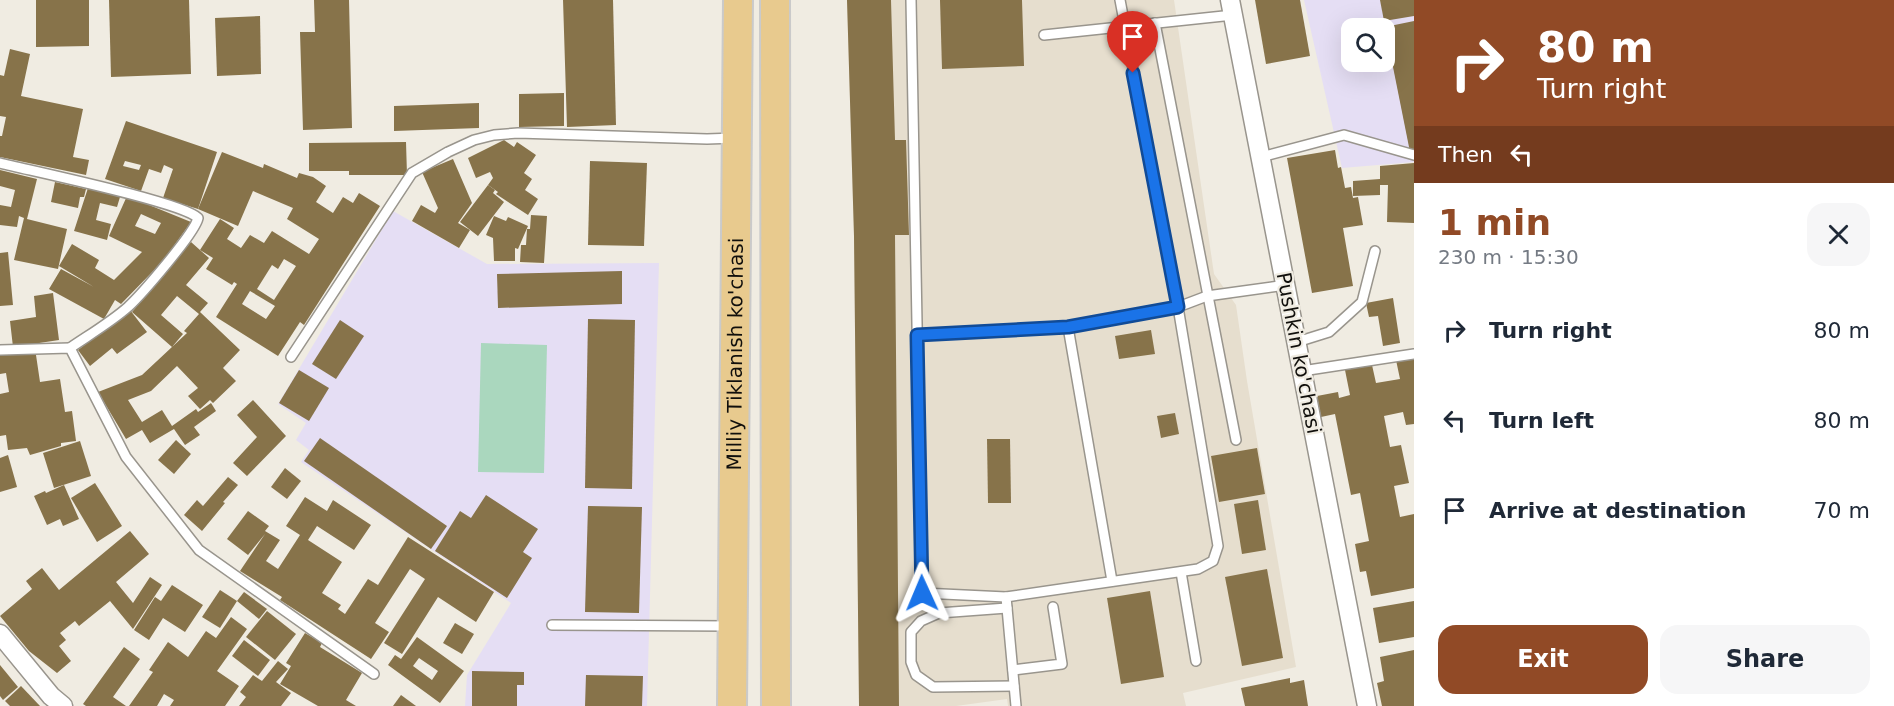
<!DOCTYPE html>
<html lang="en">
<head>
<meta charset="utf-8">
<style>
	:root { --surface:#fff; --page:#f6f6f7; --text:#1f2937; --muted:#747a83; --accent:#914a26 }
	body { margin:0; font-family:"DejaVu Sans",sans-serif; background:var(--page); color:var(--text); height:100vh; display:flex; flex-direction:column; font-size:22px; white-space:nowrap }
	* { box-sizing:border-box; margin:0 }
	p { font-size:20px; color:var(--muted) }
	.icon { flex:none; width:33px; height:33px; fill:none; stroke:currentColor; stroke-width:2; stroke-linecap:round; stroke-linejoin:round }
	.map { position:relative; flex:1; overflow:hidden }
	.sheet { display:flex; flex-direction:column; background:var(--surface); width:480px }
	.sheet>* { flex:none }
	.top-card { background:#914a26; color:#fff; overflow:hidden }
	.fabs { position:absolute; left:1341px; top:18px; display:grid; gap:12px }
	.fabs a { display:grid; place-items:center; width:54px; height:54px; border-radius:12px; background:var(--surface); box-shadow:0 6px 24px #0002; font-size:30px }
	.pin { position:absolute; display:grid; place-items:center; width:51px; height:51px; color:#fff; margin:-62px -26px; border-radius:50% 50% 50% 0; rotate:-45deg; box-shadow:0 0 6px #0007 }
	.pin .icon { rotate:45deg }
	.me { position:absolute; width:66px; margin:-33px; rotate:359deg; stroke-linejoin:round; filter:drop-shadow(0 0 4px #0008) }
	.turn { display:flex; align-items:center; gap:21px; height:126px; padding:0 24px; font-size:27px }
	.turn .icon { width:78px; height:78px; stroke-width:2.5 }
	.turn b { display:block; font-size:42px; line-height:51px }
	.then { display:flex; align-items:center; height:57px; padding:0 24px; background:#0003; gap:12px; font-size:22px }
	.round { display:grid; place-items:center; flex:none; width:63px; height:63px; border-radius:18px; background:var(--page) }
	.summary { display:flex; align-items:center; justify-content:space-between; height:102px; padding:0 24px }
	h1 { font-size:36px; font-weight:700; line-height:45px; color:var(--accent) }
	.cta { display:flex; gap:12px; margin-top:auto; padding:12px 24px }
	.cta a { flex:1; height:69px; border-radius:18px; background:var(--accent); color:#fff; font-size:24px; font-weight:700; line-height:69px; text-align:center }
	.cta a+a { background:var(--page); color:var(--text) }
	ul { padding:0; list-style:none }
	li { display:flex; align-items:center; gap:18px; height:90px; padding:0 24px }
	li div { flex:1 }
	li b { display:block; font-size:22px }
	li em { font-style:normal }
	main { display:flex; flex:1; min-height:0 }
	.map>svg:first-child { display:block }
	.built { fill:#e6dece }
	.education { fill:#e5def4; fill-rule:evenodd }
	.green { fill:#aad7be }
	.building { fill:#87734a; fill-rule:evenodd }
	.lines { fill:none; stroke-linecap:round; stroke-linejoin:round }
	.service-casing { stroke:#99958d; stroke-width:12 }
	.minor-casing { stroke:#99958d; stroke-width:21 }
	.primary-casing { stroke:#cacaca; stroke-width:32 }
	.service { stroke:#fff; stroke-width:9 }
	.minor { stroke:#fff; stroke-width:18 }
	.primary { stroke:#e8ca8e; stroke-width:28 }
	.route-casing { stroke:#114b97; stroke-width:15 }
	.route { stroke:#1a73e8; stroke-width:10 }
	.labels { text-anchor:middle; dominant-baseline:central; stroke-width:4.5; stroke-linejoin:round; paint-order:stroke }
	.street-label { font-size:20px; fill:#100f0c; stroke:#f0ece2 }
</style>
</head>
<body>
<main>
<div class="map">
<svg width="1414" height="706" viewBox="0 0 1414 706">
	<rect width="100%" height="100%" fill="#f0ece2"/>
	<polygon class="built" points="847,0 1174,0 1214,274 1236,305 1247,381 1296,667 1183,693 1186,706 1008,706 1007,699 956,706 859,706 854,236"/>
	<g class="education">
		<path d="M1304,0H1414V162L1342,168ZM1352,28H1384V62H1352Z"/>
		<polygon points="393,211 487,264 659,263 647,706 465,706 467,675 511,603 301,462 309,450 296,440 306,423 278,404"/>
	</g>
	<polygon class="green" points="481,343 547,345 544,473 478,472"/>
	<g class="building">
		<polygon points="36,0 89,0 89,46 36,47"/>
		<polygon points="109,0 189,0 191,74 111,77"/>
		<polygon points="314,0 349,0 352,128 303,130 300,32 315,32"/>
		<polygon points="563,0 613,0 616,125 567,127"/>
		<polygon points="847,0 891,0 895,140 906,140 909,235 895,235 899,706 859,706 854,236"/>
		<polygon points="940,0 1022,0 1024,66 942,69"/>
		<polygon points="1255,0 1300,0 1310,56 1266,64"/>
		<polygon points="1380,0 1414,0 1414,16 1384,21"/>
		<polygon points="260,16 261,74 217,76 215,18"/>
		<polygon points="1414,21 1414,151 1410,152 1385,27"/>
		<polygon points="10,49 30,54 21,96 83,109 73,157 89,160 86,175 0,157 0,136 2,136 6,117 0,116 0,75 4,76"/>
		<polygon points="564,93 564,126 519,127 519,94"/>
		<polygon points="479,103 479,128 394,131 394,106"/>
		<path d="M126,121L217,152L198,209L163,198L173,169L164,165L161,173L149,169L141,191L105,179ZM125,161L141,165L139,170L123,166Z"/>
		<polygon points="504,140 514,147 517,142 536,155 524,173 532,179 525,190 538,199 528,215 496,194 498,192 488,185 493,178 490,172 476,178 468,158"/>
		<polygon points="406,142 407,175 349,175 349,171 309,171 309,143"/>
		<polygon points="1335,150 1338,168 1341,167 1345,188 1351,187 1353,198 1358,197 1363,225 1343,228 1353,286 1312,293 1287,158"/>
		<path d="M222,152L263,168L264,164L297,178L299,173L313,177L326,186L316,202L333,213L343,197L353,203L359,193L380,206L304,325L300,322L278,356L216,317L237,284L234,282L232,285L206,269L213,258L200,250L220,219L234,228L227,239L241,248L250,235L264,243L272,231L309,254L319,239L287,219L293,208L253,191L238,226L198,209ZM284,259L296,266L274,300L257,289L272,265L278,269ZM250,291L275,306L266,319L242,304Z"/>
		<polygon points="453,159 472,203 458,223 470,230 459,248 412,221 421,205 435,213 438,208 422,172"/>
		<polygon points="590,161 647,163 644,246 588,245"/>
		<polygon points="1414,163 1414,223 1387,222 1388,185 1380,185 1380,195 1353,196 1353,181 1380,179 1380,166"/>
		<polygon points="0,170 37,179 27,219 67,229 58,269 14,260 24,218 19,216 17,227 0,225 0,205 11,207 15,190 0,186"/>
		<polygon points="55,182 86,189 84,197 80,197 78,208 51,202"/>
		<polygon points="488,185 495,190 493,193 504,202 478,236 460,222"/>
		<polygon points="88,188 120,197 117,207 100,203 96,220 111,224 107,240 74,231"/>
		<path d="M127,196L191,222L163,261L121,304L115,300L104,319L49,289L61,269L94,287L59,266L72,244L99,260L95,268L114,280L142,252L109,236ZM141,214L161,223L155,234L135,226Z"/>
		<polygon points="531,215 547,216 544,263 520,262 521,245 526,245 527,229 530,229"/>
		<polygon points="494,216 506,221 508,217 528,226 518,249 515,248 515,261 494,261 493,238 486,235"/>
		<polygon points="191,242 209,258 186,285 208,303 200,312 240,350 223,368 236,381 213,403 210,400 200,409 188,396 198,388 177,366 151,391 128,400 142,422 162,410 172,426 196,409 198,412 211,403 216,411 194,427 200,435 185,445 174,429 150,443 142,430 126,439 98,392 142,375 187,333 184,331 199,314 177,296 161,315 183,334 172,347 132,312"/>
		<polygon points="8,252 13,305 0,306 0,253"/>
		<polygon points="622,271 622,304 498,308 497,274"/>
		<polygon points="53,293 59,340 13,347 10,321 36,317 34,296"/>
		<polygon points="1393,298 1400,343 1383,346 1378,316 1369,317 1366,303"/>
		<polygon points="130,310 147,332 117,354 112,348 90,366 78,350"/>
		<polygon points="588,319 635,320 632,489 585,488"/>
		<polygon points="340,320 364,336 336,379 312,364"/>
		<polygon points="1151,330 1155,354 1119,359 1115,336"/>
		<polygon points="0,355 36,355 40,382 60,379 65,412 72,411 76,441 61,443 61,446 30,455 27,448 8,450 6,435 0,436 0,394 9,392 6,373 0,374"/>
		<polygon points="1414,357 1414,424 1406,425 1403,412 1384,416 1390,447 1401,445 1409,483 1394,486 1400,517 1414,514 1414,588 1371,596 1366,571 1360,572 1355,544 1369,541 1360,493 1351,495 1335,414 1321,417 1317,396 1338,392 1339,398 1350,395 1345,370 1372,365 1376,383 1400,379 1396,360"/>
		<polygon points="299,370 329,388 309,421 279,403"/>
		<polygon points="253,400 286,436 247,476 233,463 257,437 237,415"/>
		<polygon points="1175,413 1179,434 1161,438 1157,416"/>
		<polygon points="320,438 447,526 431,549 304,461"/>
		<polygon points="987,439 1010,439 1011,503 988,503"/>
		<polygon points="176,440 191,454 174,474 158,460"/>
		<polygon points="80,441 91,476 54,488 43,453"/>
		<polygon points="1257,448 1265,494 1219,502 1211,456"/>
		<polygon points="8,455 17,487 0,492 0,458"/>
		<polygon points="285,468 301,481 287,499 271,487"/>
		<polygon points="228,477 238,485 223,502 225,503 202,531 184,515 197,500 203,506"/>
		<polygon points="95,483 122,526 97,542 71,498"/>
		<polygon points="64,485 79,519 63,526 60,519 47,525 34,496 45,491 46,493"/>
		<polygon points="486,495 538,529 523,552 532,558 507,598 435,551 460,511 471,518"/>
		<polygon points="305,497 327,511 333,500 371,525 354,550 317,526 308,540 342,562 322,593 341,605 338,609 345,614 368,579 378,585 408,537 494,592 476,622 438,597 402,654 384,643 425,579 410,569 375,623 389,632 371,659 280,600 282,597 240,571 265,534 248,555 227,539 248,511 269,526 265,531 280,540 266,561 278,569 300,535 286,526"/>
		<polygon points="1258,500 1266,550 1242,554 1234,504"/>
		<polygon points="588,506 642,507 639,613 585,612"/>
		<polygon points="130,531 149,554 116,582 133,603 150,577 162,585 133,629 110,601 79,626 75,621 60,633 66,640 59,646 71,661 57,673 29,651 0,616 32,589 26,581 42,568 59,590"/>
		<polygon points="1267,569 1283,658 1242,666 1225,577"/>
		<polygon points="172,585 203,605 185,632 163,618 149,640 134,630 155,597 161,601"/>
		<polygon points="220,590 237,601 220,628 202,617"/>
		<polygon points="1150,591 1164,677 1121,684 1107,598"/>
		<polygon points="244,592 267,609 259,619 237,601"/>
		<polygon points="1414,601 1414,637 1379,643 1373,608"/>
		<polygon points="267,611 296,634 275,660 246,637"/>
		<polygon points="231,617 247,629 217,671 239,686 225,706 170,706 174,700 164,694 157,706 129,706 153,672 149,670 168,642 188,657 206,631 216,638"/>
		<polygon points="455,623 474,634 462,654 443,643"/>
		<polygon points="305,633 322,643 320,647 362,673 346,700 356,706 318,706 280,684 291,666 286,663"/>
		<path d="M417,637L464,671L440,703L388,665L395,655L401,659ZM419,658L438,671L432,680L413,666Z"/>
		<polygon points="244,640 270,660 258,676 232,656"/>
		<polygon points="124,647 140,659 113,697 126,706 86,706 83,704"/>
		<polygon points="1414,650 1414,706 1382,706 1377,683 1384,681 1380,657"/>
		<polygon points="278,661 288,669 276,682 291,693 281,706 239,706 246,697 240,692 253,675 262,681"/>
		<polygon points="0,665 18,687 3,700 0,696"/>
		<polygon points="472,671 524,672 524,685 517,685 517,706 472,706"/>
		<polygon points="586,675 643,676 642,706 585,706"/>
		<polygon points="1290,678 1290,683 1304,680 1308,706 1245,706 1241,688"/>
		<polygon points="21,686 40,706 10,706 5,701"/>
		<polygon points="401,695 416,706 393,706"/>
	</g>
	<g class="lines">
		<defs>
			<g id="service">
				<polyline points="911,0 922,593 1006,597"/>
				<polyline points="1155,23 1236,440"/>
				<polyline points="1044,35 1233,15"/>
				<polyline points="1261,157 1344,135 1414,155"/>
				<path d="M0,163C32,171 182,202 198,218C195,233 141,295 128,307C111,322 89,335 70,348"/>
				<polyline points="917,335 1068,327"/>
				<polyline points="1297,342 1329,332 1362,302 1375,251"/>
				<polyline points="0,350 70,348 126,457 199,550 374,674"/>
				<polyline points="291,357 412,173 448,152 474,140 494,135 518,133 707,139 735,138"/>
				<polyline points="1302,371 1414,354"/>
				<polyline points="1181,572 1196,661"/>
				<polyline points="1112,581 1068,327 1178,307 1207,296 1286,285"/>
				<polyline points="1007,608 939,613 921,621 911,632 911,662 916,675 933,687 1014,686"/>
				<polyline points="552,625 730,626"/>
				<polyline points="1013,670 1062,664 1053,607"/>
				<polyline points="1016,706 1006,597 1198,569 1213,561 1218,546 1178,307 1120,0"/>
			</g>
			<g id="minor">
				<polyline points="1230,0 1367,706"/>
				<polyline points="0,634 51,696 63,706"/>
			</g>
			<g id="primary">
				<polyline points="775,0 776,706"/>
				<path id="s1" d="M732,706L738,0"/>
			</g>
		</defs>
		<use href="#service" class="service-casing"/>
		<use href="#minor" class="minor-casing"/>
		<use href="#primary" class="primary-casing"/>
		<use href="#service" class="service"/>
		<use href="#minor" class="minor"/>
		<use href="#primary" class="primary"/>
	</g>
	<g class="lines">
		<defs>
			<polyline id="route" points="922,593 917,335 1068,327 1178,307 1133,73"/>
		</defs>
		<use href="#route" class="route-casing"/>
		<use href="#route" class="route"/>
	</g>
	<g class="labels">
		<g class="street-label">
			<text stroke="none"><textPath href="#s1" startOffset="352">Milliy Tiklanish ko'chasi</textPath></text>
			<text transform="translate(1299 353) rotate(79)">Pushkin ko'chasi</text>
		</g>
	</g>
</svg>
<div class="fabs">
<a><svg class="icon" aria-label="search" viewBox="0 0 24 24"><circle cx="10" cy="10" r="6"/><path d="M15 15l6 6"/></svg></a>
</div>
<div class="pin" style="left:1133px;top:73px;background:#d93025"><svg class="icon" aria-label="arrive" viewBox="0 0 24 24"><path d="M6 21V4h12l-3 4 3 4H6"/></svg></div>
<svg class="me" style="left:922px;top:593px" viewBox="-20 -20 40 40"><path d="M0-17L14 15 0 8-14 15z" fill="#1a73e8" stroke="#fff" stroke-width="4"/></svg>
</div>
<section class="sheet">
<div class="top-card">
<div class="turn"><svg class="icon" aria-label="right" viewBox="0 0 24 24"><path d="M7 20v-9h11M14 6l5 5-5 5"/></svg><div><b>80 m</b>Turn right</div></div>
<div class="then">Then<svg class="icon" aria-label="left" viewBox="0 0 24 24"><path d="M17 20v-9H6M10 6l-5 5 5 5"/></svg></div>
</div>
<div class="summary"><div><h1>1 min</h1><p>230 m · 15:30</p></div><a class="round"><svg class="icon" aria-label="close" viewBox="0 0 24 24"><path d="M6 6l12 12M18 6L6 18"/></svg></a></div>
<ul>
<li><svg class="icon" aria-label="right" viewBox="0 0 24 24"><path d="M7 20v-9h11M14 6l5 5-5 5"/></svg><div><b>Turn right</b></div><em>80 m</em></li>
<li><svg class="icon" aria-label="left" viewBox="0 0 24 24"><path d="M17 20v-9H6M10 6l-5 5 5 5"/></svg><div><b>Turn left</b></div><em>80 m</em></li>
<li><svg class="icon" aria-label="arrive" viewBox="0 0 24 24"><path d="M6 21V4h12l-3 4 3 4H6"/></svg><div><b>Arrive at destination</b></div><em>70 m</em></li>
</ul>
<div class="cta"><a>Exit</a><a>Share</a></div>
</section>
</main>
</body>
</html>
